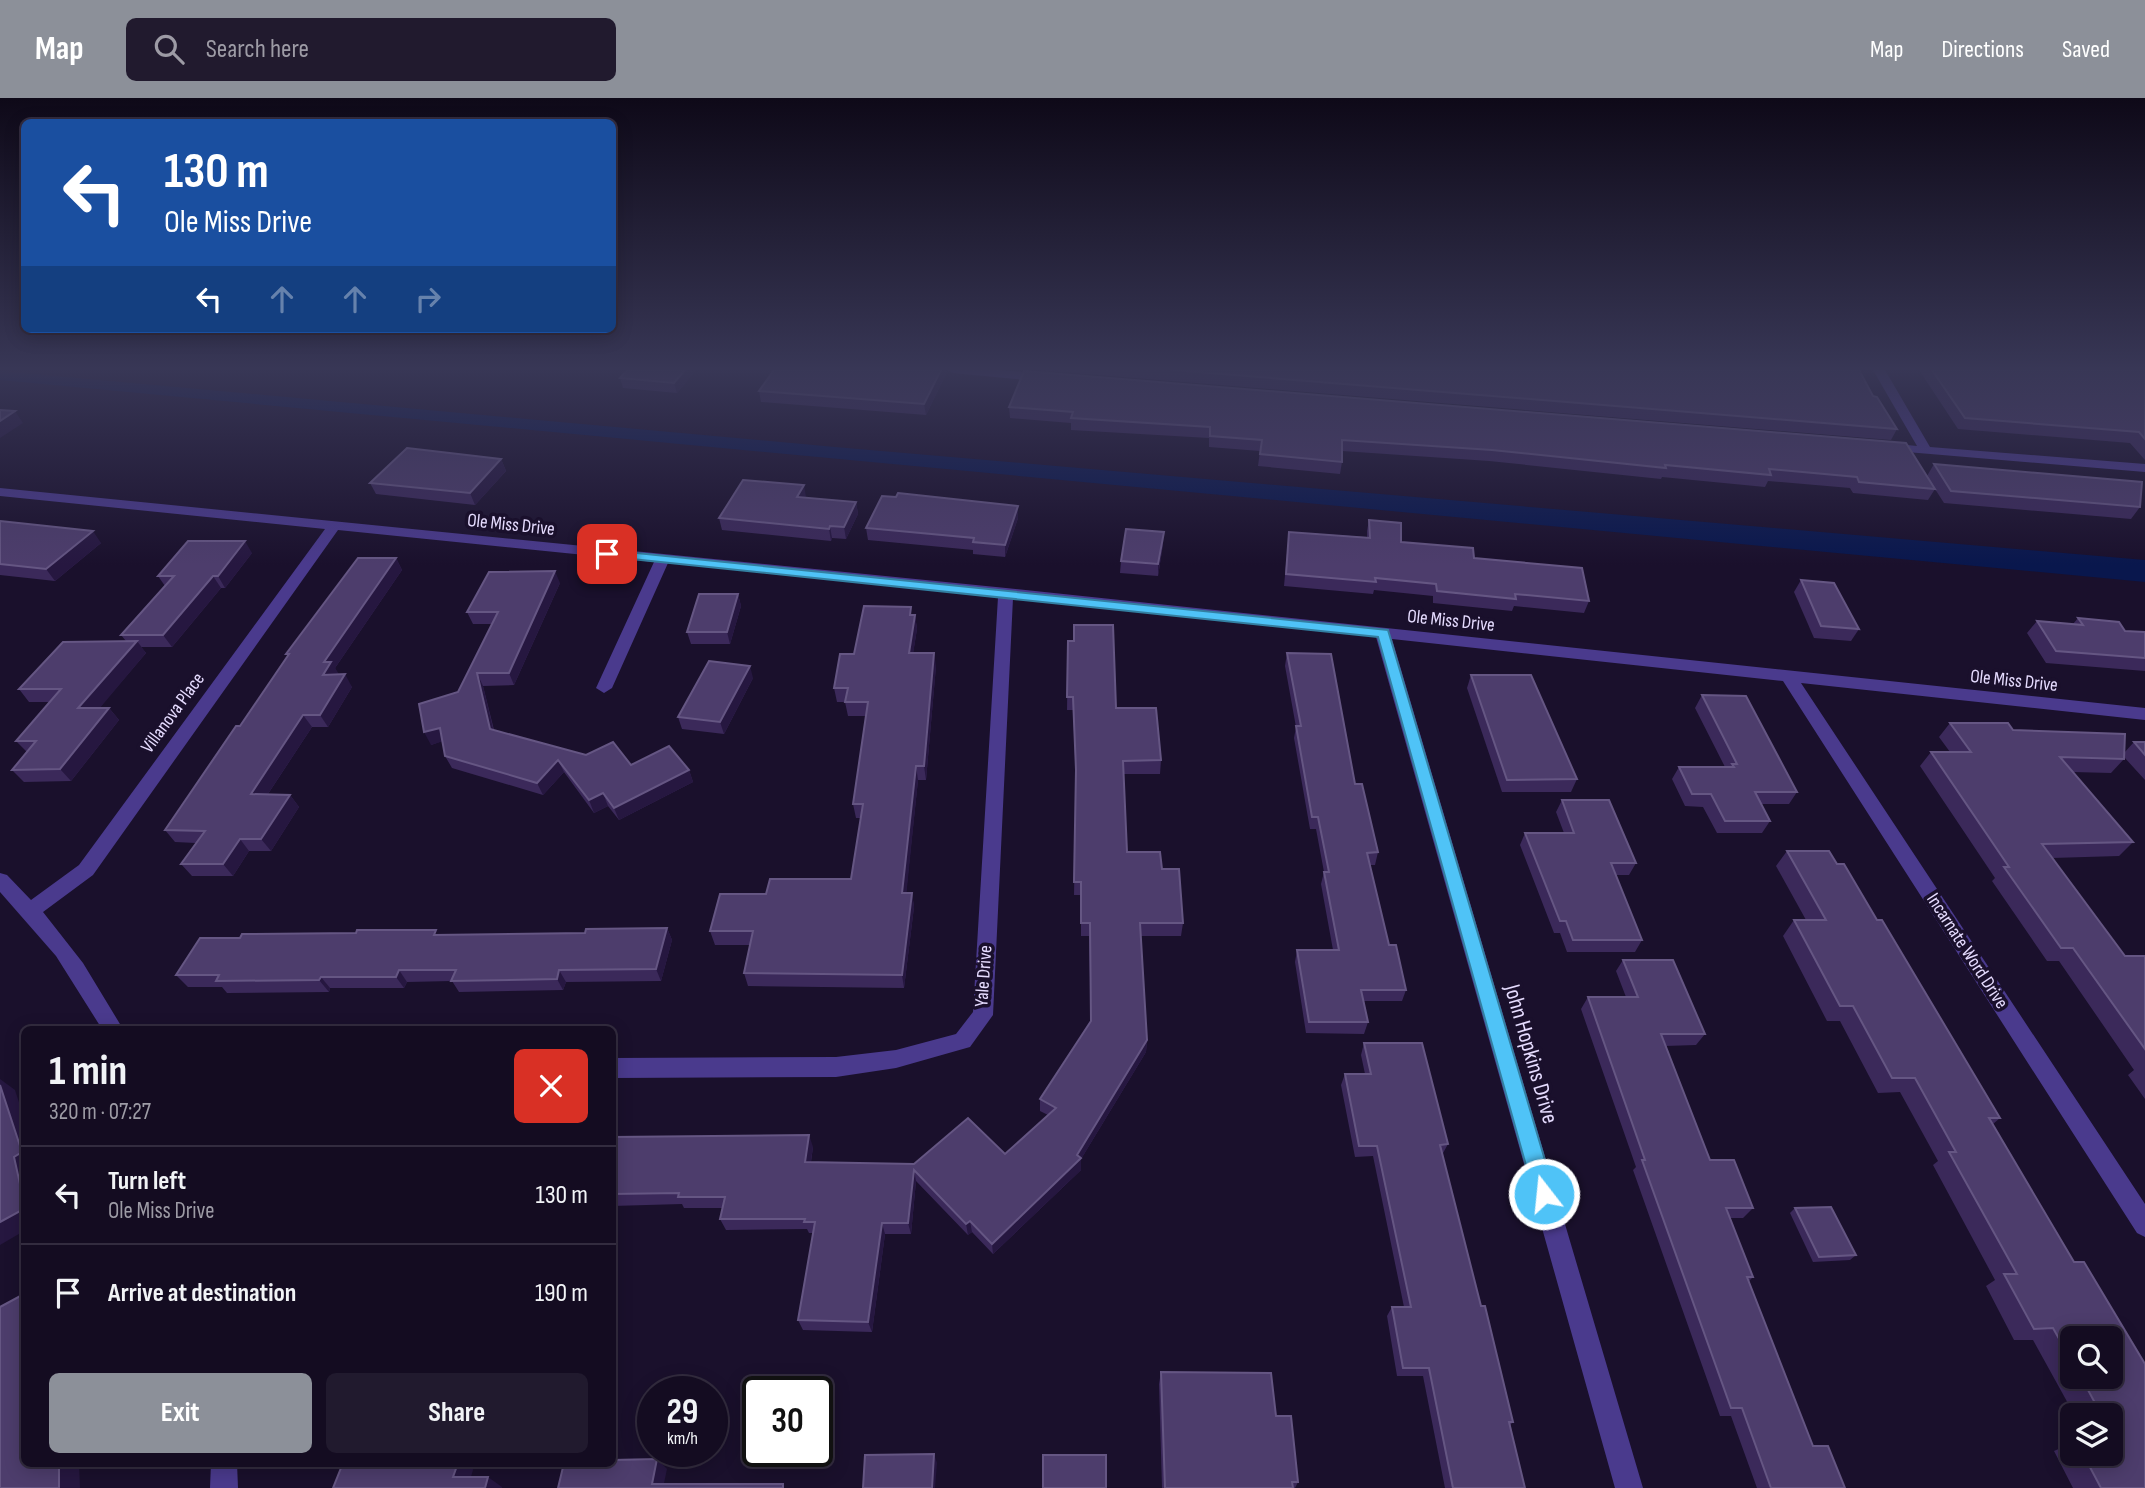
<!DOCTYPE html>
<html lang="en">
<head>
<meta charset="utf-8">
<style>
	:root { --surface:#140c21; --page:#211a2e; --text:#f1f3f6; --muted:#9d9ba5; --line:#332c3f; --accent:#8c9099 }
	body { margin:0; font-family:"Sofia Sans Condensed",sans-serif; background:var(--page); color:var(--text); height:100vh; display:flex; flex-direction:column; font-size:26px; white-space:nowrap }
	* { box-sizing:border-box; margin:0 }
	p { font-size:23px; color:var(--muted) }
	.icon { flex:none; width:38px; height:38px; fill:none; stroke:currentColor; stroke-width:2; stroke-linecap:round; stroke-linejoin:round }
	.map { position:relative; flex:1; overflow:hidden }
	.drawer { position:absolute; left:21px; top:928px; width:595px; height:441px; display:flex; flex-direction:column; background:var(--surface); border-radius:10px; box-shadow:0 4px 18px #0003,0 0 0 2px var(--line) }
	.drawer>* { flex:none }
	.top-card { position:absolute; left:21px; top:21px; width:595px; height:214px; border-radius:10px; box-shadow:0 4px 18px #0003,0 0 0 2px var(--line); background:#1a4fa0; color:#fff; overflow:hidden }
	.fabs { position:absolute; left:2060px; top:1228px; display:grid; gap:14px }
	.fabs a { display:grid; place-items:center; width:63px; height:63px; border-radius:10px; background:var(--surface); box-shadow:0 4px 18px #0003,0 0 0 2px var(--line); font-size:35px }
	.speed { position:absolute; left:637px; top:1278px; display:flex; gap:14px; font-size:35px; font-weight:700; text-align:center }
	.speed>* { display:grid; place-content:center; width:91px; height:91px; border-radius:50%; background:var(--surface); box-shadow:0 4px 18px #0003,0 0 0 2px var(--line); line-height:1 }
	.speed small { font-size:18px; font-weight:400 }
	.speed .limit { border:4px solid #111; border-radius:10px; background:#fff; color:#111 }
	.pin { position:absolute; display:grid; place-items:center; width:60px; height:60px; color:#fff; margin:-30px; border-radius:14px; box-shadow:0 4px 10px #0006 }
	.me { position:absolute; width:77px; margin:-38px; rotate:344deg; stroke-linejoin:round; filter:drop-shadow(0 0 5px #0008) }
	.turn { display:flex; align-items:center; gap:24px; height:147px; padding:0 28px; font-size:32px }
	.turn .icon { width:91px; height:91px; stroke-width:2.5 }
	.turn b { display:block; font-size:49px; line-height:60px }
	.lanes { display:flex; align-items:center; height:66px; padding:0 28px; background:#0003; justify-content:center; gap:35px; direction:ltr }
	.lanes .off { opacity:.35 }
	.round { display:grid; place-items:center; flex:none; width:74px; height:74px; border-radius:10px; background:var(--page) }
	.head { display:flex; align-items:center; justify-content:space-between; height:119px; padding:0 28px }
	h1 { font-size:42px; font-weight:700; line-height:52px }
	.button { display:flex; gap:14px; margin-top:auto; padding:14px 28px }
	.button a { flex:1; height:80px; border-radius:10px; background:var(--accent); color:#fff; font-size:28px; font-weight:700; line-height:80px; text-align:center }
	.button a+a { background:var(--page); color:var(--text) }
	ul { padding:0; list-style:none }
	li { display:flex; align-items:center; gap:21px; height:98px; padding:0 28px; border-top:2px solid var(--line) }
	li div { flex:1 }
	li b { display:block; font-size:26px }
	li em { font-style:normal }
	header { display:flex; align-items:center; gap:42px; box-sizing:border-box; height:98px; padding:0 35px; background:var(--accent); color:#fff }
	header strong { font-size:33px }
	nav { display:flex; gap:38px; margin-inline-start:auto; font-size:24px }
	.search { width:490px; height:63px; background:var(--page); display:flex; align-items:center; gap:18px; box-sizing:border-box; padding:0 24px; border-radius:10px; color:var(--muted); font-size:26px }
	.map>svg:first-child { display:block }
	.water { fill:#09174d }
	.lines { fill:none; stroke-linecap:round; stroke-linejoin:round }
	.minor { fill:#4a3a8d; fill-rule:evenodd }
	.wall { fill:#3b295a; fill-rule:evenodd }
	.shaded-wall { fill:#261740 }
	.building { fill:#4d3d6c; stroke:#655683; stroke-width:2 }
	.route { fill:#4fc3f7; stroke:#337fa1; stroke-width:2 }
	.labels { text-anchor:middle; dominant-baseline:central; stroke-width:7; stroke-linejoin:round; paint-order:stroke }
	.street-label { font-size:19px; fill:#e6dcff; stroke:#1a102c }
	.near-street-label { font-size:23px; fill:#e6dcff; stroke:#1a102c }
</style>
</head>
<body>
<header>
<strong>Map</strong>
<div class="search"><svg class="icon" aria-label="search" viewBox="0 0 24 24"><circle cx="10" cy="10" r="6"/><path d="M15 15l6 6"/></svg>Search here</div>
<nav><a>Map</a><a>Directions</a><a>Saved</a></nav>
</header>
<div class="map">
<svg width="2145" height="1390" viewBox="0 0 2145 1390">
	<rect width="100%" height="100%" fill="#1a102c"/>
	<polygon class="water" points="0,273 835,349 2145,462 2145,484 0,282"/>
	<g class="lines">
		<g class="minor">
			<polygon points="948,272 999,272 1046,276 1052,280 1046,284 953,275"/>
			<polygon points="1873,272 1885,272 1930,349 2145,366 2145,374 1883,352 1883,346 1887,345 1917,348"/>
			<polygon points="0,390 1006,490 2145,610 2145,622 1801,585 2145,1106 2145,1139 2137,1135 1783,583 1392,541 1643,1390 1615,1390 1376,539 1013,500 993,917 970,949 896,970 836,979 612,980 612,960 836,959 896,952 956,936 973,914 998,499 668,465 612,590 604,595 596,590 654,464 338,432 93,777 43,814 83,865 123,931 102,931 56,858 0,794 0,775 7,777 31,802 79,767 325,431 0,398"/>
			<polygon points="211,1365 237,1365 238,1390 210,1390"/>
		</g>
	</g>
	<g class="wall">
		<polygon points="627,272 696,272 677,295 623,290 620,280"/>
		<polygon points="774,272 947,272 947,274 926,317 761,304 759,293"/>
		<polygon points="1038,272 1859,272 1873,298 1897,331 1891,342"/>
		<polygon points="1919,272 2145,272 2145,362 2130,345 1958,331"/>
		<polygon points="1009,309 1927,378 1934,366 2140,409 2131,421 1944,405 1935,391 1928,402 1853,395 1850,390 1768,383 1765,389 1662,379 1661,381 1489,363 1342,353 1342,364 1340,376 1258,368 1260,353 1209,349 1209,340 1071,332 1071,325 1010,320"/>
		<polygon points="501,361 506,373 475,407 376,396 370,385"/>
		<polygon points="806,399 805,400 856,404 858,416 846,441 832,440 831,443 722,432 719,420"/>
		<polygon points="1018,408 1018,420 1005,459 973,456 973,452 868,442 866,430"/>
		<polygon points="1369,422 1401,444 1474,460 1589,503 1584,515 1514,508 1512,513 1433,505 1433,498 1374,492 1373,496 1284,488 1289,434 1367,439 1367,433"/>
		<polygon points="0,423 101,445 55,483 0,477"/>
		<polygon points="1163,446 1158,478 1120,475 1121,463"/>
		<polygon points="252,455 225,490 221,490 172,549 141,549 146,555 99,610 109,610 119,622 71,683 24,684 12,672 27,654 16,643 50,604 29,604 19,591 126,543 121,537 165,488 158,478"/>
		<polygon points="396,460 402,472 335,570 338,576 352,589 328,629 312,629 268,696 290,697 299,709 271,753 249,753 233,778 192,778 181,766 196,745 175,744 165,732 240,628 288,558 286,556"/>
		<polygon points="1801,482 1859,531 1851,543 1814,540 1794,494"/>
		<polygon points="560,485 514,587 483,588 494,632 586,657 631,667 689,672 693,684 619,722 608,708 594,715 564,674 543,697 452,670 445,658 442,643 431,647 492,526 473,526 467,514"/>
		<polygon points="738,496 741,508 730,546 691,546 687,534"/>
		<polygon points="912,517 915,517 917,531 913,555 936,568 926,682 918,682 906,795 912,795 914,809 904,890 748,888 744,875 750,847 715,847 710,833 766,796 851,781 861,720 856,720 853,706 866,618 848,618 845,604 837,604 834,590 854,556"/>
		<polygon points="2078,520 2125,533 2145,534 2145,573 2046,565 2027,535 2037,523 2073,526"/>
		<polygon points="1068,543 1116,610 1161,662 1160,676 1123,676 1127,754 1162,771 1183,825 1181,838 1141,838 1147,942 1146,954 1081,1061 1081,1072 993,1156 972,1134 968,1137 916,1083 911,1136 885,1136 872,1234 803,1232 798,1222 813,1135 809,1135 807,1131 726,1132 720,1121 723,1110 684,1110 682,1106 612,1108 612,1039 813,1049 811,1064 914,1066 1005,1056 1048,1017 1040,1013 1040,1001 1091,923 1089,838 1081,838 1081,797 1074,797 1076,682 1073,612 1067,612"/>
		<polygon points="1287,555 1355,686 1378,754 1375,767 1370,767 1389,847 1406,892 1402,903 1364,903 1368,924 1364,936 1306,935 1295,864 1297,852 1333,852 1321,786 1324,774 1316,731 1310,731 1294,640 1296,629 1285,568"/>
		<polygon points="1471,577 1577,681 1571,694 1502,694 1467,590"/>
		<polygon points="753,580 724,636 682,631 678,619"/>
		<polygon points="1702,597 1797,694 1789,706 1761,706 1770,723 1762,735 1717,735 1703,709 1685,708 1672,681 1679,669 1725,669 1695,610"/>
		<polygon points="1950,625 2013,632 2124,655 2134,644 2145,644 2145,682 2124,659 2124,661 2111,675 2073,674 2133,744 2119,758 2052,760 2125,858 2145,858 2145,1001 2128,977 2134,972 2059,863 2047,863 1992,783 1995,780 1920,668 1931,654 1950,654 1939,639"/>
		<polygon points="1562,702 1636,765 1629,777 1616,777 1642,842 1635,854 1567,854 1560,835 1554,835 1520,747 1525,735 1564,735 1556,714"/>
		<path d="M1787,753H1829L1837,766H1844L1877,822H1882L2000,1020L1993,1026L2074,1164H2084L2145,1266V1390H2073L2054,1353L2072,1345V1356H2110V1318H2075L2033,1242H2014L1986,1188L1995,1182L1933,1067L1938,1063L1900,994L1878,995L1840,923H1827L1783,838L1794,822H1806L1776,768ZM2072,1241H2110V1279H2072Z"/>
		<polygon points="667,830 672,842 661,883 566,884 563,892 459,894 452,883 407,884 404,890 330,890 329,894 227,895 222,889 188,889 176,877 440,837 585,835"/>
		<polygon points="1623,862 1705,936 1696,947 1665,948 1710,1062 1753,1110 1743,1120 1730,1120 1753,1179 1749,1183 1813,1348 1845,1390 1757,1390 1731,1318 1720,1318 1633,1072 1636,1069 1581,911 1588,899 1626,899 1616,873"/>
		<polygon points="1364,945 1448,1046 1442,1057 1481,1208 1513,1324 1510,1327 1525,1390 1445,1390 1423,1278 1397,1278 1387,1218 1392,1209 1404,1209 1373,1058 1355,1059 1341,987 1345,976 1365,976 1361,957"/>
		<polygon points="1795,1110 1856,1157 1850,1162 1813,1164 1790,1115"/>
		<polygon points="1161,1274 1276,1318 1298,1384 1295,1390 1162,1390 1159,1286"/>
	</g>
	<g class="shaded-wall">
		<polygon points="685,272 696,272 677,295 674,285"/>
		<polygon points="941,272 947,272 947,274 926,317 924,306"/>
		<polygon points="15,313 23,325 0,340 0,323"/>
		<polygon points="501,361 506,373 475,407 470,395"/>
		<polygon points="804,387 806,399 799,411 797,399"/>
		<polygon points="856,404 858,416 846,441 844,429"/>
		<polygon points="1018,408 1018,420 1005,459 1005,447"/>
		<polygon points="830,428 832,440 831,443 829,431"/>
		<polygon points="93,433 101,445 55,483 46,471"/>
		<polygon points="1164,434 1163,446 1158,478 1158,466"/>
		<polygon points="245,443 252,455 225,490 218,478"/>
		<polygon points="396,460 402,472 335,570 339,576 331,589 323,577 324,564"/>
		<polygon points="555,473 560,485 514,587 509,575"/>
		<polygon points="213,478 221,490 172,549 163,537"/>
		<polygon points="738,496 741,508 730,546 727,534"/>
		<polygon points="915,517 917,531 911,569 909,555"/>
		<polygon points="137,543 146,555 89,623 78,610"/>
		<polygon points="934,555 936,568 926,682 924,668"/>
		<polygon points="750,568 753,580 724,636 720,624"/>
		<polygon points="477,575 483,588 496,643 490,631"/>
		<polygon points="345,576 352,589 328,629 320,617"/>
		<polygon points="109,610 119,622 71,683 60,671"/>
		<polygon points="303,617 312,629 260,708 251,696"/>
		<polygon points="440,630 447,642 431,647 424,634"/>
		<polygon points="558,662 564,674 543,697 537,685"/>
		<polygon points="916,668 918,682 905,809 902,795"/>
		<polygon points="689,672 693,684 619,722 614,710"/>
		<polygon points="603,695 608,708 594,715 589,702"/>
		<polygon points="290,697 299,709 271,753 261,741"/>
		<polygon points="240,741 249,753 233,778 223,766"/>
		<polygon points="912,795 914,809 904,890 902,877"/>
		<polygon points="667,830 672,842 661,883 656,871"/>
		<polygon points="399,872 407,884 404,890 396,879"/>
		<polygon points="559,872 566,884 563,892 557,881"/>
		<polygon points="321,879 330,890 329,894 319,882"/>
		<polygon points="1147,942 1146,954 1081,1061 1081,1072 993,1156 992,1146 1077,1057"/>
		<polygon points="0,981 15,992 24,1020 24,1104 0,994"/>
		<polygon points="809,1037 813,1049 809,1075 805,1064"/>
		<polygon points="914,1072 916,1083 911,1136 908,1125"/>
		<polygon points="24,1111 24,1133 0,1147 0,1124"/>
		<polygon points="970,1123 972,1134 968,1137 966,1126"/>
		<polygon points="882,1125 885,1136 872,1234 868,1224"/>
		<polygon points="934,1356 937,1365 935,1390 932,1390"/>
		<polygon points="657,1361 667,1371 663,1390 652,1386"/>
		<polygon points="59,1365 79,1365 80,1390 59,1390"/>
		<polygon points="458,1365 475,1365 468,1389 453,1379"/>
		<polygon points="488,1379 502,1389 502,1390 485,1390"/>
	</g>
	<g class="building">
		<polygon points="627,272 685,272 674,285 620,280"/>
		<polygon points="774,272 941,272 924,306 759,293"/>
		<polygon points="1173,272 1859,272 1873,298 1877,299 1897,331"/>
		<polygon points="1932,272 2145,272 2145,341 2139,334 1965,320"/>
		<polygon points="1024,273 1906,345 1935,391 1859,384 1857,379 1769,371 1771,377 1665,367 1666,370 1492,352 1342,342 1342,364 1260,356 1262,342 1210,338 1210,329 1071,320 1073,314 1009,309"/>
		<polygon points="0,312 15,313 0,323"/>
		<polygon points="407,350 501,361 470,395 370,385"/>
		<polygon points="1934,366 2142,384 2140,409 1951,393"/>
		<polygon points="743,382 804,387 797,399 856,404 844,429 830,428 829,431 719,420"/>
		<polygon points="898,395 1018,408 1005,447 973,444 974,440 866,430 882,398 896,399"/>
		<polygon points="1369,422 1401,425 1401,444 1473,450 1474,460 1582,470 1589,503 1515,496 1516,501 1437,493 1436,486 1375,480 1376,484 1286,476 1289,434 1370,440"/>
		<polygon points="0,423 93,433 46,471 0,466"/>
		<polygon points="1126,431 1164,434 1158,466 1121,463"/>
		<polygon points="188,443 245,443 218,478 213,478 163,537 121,537 174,478 158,478"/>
		<polygon points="358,460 396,460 324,564 331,564 323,577 345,576 320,617 303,617 251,696 290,697 261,741 240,741 223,766 181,766 205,733 165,732 236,628 240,628 289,556 286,556"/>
		<polygon points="555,473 509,575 477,575 490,631 586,657 613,644 631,667 669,648 689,672 614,710 603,695 589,702 558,662 537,685 445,658 440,630 424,634 419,606 458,594 498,514 467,514 489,474"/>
		<polygon points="1801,482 1834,485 1859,531 1821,528"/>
		<polygon points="699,496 738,496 727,534 687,534"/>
		<polygon points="864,508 911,509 910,517 915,517 909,555 934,555 924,668 916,668 902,795 912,795 902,877 744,875 753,833 710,833 720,796 766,796 770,781 851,781 863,706 853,706 868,604 845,604 848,590 834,590 840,556 854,556"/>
		<polygon points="2078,520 2119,524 2125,533 2145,534 2145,560 2056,553 2037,523 2083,527"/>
		<polygon points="1074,527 1113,527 1116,610 1156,610 1161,662 1123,663 1127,754 1160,754 1162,771 1179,771 1183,825 1140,825 1147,942 1077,1057 1081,1060 992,1146 970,1123 966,1126 914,1072 908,1125 882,1125 868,1224 798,1222 815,1124 804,1124 805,1121 720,1121 725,1099 678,1099 679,1095 612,1096 612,1039 809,1037 805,1064 914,1066 968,1020 1005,1056 1056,1010 1040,1001 1091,923 1090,825 1081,825 1081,784 1074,784 1076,672 1073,599 1067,599 1068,543 1074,543"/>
		<polygon points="137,543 78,610 109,610 60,671 12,672 36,643 16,643 61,591 19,591 63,544"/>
		<polygon points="1287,555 1331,556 1355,686 1362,686 1378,754 1367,755 1389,847 1396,847 1406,892 1361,892 1368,924 1309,924 1297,852 1339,852 1324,774 1329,774 1318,719 1312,719 1296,628 1301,628"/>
		<polygon points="709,563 750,568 720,624 678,619"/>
		<polygon points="1471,577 1531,577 1577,681 1507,682"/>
		<polygon points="1702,597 1746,598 1797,694 1755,694 1770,723 1725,723 1711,696 1692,696 1679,669 1734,669 1732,666 1737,666"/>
		<polygon points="1950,625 2008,625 2013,632 2125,636 2124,661 2060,659 2133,744 2042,746 2125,858 2145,858 2145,951 2073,850 2061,850 2004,769 2009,769 1931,654 1971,654"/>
		<polygon points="2134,644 2145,644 2145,657"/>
		<polygon points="1562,702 1609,702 1636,765 1611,765 1642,842 1573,842 1566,823 1560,823 1525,735 1574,735"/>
		<polygon points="1787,753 1829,753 1837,766 1844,766 1877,822 1882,822 2000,1020 1989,1020 2074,1164 2084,1164 2145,1266 2145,1390 2101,1390 2083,1356 2110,1356 2110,1343 2116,1343 2110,1332 2110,1318 2102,1318 2081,1279 2110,1279 2110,1241 2072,1241 2072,1264 2053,1230 2034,1231 2004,1176 2017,1176 1949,1054 1956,1054 1915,980 1892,980 1853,908 1840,908 1794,822 1826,822"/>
		<polygon points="667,830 656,871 559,872 557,881 451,883 456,872 399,872 396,879 321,879 319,882 216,883 219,877 176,877 200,840 240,840 242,836 356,835 357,832 436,832 434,837 585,835 586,831"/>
		<polygon points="1623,862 1673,862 1705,936 1661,936 1710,1062 1734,1062 1753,1110 1726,1110 1753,1179 1747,1179 1813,1348 1828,1348 1845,1390 1771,1390 1742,1310 1731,1310 1642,1062 1645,1062 1588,899 1638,899"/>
		<polygon points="1364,945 1422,945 1448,1046 1440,1047 1481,1208 1485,1208 1513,1324 1509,1324 1525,1390 1453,1390 1429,1270 1403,1270 1392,1209 1411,1209 1377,1048 1359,1048 1345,976 1371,976"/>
		<polygon points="0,987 22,1054 14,1059 24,1104 24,1111 0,1124"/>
		<polygon points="1831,1109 1856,1157 1819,1159 1795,1110"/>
		<polygon points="24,1196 24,1365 59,1365 59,1390 0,1390 0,1209"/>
		<polygon points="1161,1274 1271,1275 1276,1318 1291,1318 1298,1384 1292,1384 1293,1390 1165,1390"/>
		<polygon points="934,1356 932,1390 863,1390 865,1357"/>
		<rect x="1043" y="1357" width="63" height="33"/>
		<polygon points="657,1361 652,1386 783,1386 783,1390 558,1390 564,1365 612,1365 612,1362"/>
		<polygon points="343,1365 458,1365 453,1379 488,1379 485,1390 333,1390"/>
	</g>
	<linearGradient id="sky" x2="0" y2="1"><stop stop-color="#0e0918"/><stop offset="0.58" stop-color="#383756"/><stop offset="1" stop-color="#383756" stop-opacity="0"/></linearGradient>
	<rect width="2145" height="467" fill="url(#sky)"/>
	<polygon class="route" points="607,452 1388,532 1555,1096 1552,1103 1544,1106 1537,1103 1534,1096 1378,539 603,458 603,453"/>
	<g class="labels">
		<g class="street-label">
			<text transform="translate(511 427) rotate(6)">Ole Miss Drive</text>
			<text transform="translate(1451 523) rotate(6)">Ole Miss Drive</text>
			<text transform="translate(2014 583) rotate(6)">Ole Miss Drive</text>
			<text transform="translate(173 615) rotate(-54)">Villanova Place</text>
			<text transform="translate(1967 853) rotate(57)">Incarnate Word Drive</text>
			<text transform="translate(984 878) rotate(-86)">Yale Drive</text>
		</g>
		<g class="near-street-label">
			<text transform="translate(1531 956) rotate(74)">John Hopkins Drive</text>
		</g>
	</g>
</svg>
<div class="fabs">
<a><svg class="icon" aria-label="search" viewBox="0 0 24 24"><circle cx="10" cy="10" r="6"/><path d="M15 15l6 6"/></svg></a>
<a><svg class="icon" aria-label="layers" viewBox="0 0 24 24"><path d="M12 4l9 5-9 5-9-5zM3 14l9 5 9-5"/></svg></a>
</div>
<div class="speed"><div>29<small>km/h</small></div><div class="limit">30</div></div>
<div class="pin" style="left:607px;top:456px;background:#d93025"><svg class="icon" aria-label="arrive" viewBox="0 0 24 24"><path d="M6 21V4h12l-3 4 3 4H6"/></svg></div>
<svg class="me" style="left:1544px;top:1096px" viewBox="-20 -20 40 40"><circle r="17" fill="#4fc3f7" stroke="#fff" stroke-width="3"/><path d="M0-11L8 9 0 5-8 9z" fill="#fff"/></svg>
<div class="top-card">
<div class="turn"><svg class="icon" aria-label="left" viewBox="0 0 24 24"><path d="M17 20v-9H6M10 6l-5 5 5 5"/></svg><div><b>130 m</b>Ole Miss Drive</div></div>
<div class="lanes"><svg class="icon" aria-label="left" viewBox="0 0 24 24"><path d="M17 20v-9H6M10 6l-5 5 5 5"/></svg><svg class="icon off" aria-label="ahead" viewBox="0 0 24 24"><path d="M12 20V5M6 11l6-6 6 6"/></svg><svg class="icon off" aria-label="ahead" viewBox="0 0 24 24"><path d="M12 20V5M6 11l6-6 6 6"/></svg><svg class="icon off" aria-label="right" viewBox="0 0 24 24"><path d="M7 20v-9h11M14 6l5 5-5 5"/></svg></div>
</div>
<section class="drawer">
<div class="head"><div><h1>1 min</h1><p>320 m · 07:27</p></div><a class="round" style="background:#d93025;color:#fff"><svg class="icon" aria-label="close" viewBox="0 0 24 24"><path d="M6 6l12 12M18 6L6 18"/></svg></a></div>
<ul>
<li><svg class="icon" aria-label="left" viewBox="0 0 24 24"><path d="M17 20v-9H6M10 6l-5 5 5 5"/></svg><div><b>Turn left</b><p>Ole Miss Drive</p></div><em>130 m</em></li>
<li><svg class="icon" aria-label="arrive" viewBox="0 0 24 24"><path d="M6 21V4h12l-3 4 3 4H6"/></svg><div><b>Arrive at destination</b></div><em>190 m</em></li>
</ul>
<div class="button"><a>Exit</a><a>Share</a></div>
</section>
</div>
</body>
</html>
